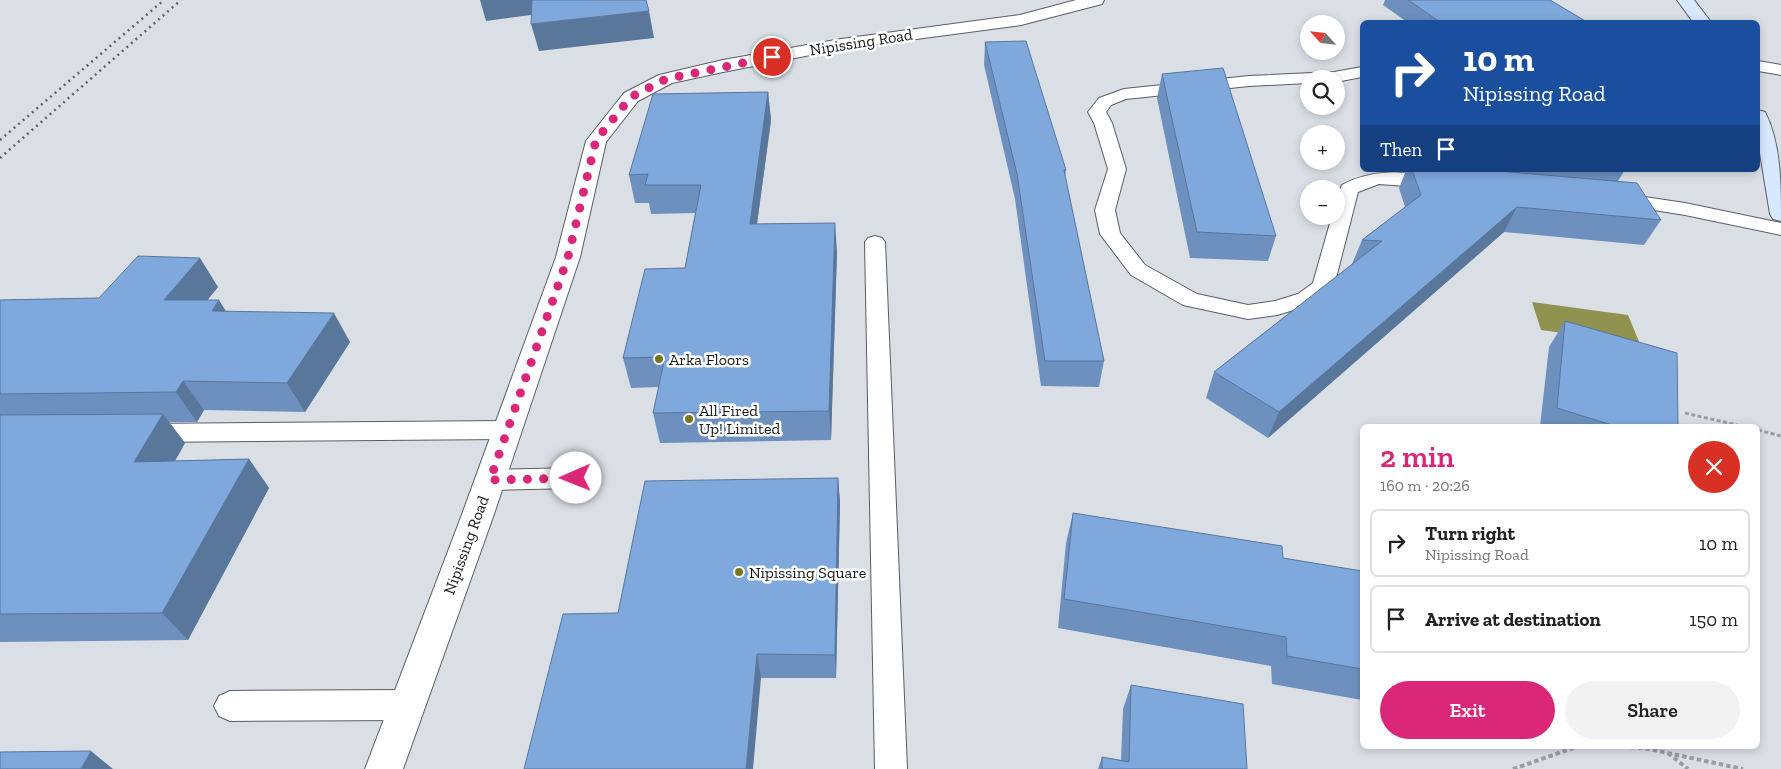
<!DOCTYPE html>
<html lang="en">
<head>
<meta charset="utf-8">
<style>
	:root { --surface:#fff; --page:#f2f2f2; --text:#222; --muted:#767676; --line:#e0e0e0; --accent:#db2777 }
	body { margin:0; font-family:"Zilla Slab",serif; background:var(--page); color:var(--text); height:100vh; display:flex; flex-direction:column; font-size:19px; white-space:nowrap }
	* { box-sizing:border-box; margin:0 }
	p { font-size:16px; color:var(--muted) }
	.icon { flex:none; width:28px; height:28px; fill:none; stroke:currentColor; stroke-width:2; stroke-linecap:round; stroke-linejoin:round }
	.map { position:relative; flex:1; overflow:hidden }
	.panel { position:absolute; left:1360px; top:424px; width:400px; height:325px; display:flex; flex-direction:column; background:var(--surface); border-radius:8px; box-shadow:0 2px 8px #0003 }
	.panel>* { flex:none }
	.banner { position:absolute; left:1360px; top:20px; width:400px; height:152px; border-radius:8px; box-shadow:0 2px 8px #0003; background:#1a4fa0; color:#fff; overflow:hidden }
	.needle { width:32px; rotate:297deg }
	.controls { position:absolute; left:1300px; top:15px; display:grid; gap:10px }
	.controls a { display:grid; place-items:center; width:45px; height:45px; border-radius:50%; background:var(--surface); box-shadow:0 2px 8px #0003; font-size:25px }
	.pin { position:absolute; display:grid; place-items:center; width:42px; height:42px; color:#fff; margin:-21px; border:2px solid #fff; border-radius:50%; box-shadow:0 1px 5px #0007 }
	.me { position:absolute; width:55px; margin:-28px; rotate:269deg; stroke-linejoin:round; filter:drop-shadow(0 0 4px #0008) }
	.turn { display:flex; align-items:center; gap:18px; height:105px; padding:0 20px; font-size:22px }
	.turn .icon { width:65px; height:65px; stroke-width:2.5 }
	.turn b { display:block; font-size:35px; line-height:42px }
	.then { display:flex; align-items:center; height:48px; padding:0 20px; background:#0003; gap:10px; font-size:19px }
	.round { display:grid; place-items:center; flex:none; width:52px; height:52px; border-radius:26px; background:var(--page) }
	.summary { display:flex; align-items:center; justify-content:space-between; height:85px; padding:0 20px }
	h1 { font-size:30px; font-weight:600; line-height:38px; color:var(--accent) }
	.action { display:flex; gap:10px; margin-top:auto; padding:10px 20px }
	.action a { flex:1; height:58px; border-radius:30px; background:var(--accent); color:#fff; font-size:20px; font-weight:600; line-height:58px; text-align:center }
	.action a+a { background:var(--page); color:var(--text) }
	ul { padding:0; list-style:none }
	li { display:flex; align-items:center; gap:15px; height:68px; margin:0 10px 8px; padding:0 10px; border:2px solid var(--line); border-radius:8px }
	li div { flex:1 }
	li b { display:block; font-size:19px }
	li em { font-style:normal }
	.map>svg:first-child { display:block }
	.water { fill:#90924f }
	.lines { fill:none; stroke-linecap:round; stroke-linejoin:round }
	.lane-casing { stroke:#595d63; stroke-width:2 }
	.street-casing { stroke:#595d63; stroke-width:2 }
	.secondary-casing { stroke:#595d63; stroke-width:2 }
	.path-far1 { stroke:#999da3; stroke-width:3; stroke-dasharray:4 2.5; stroke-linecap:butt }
	.path { stroke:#999da3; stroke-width:4; stroke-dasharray:4.5 3; stroke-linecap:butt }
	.lane { fill:#fff; fill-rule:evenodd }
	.street { fill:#fff; fill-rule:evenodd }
	.secondary { fill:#d8e8fe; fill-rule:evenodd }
	.rail { stroke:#616468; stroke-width:2.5; stroke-dasharray:2 4; stroke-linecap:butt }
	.wall { fill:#6d90be }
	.shaded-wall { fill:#59769b }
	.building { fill:#7fa8dd; stroke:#59769b }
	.route { stroke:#db2777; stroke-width:9; stroke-dasharray:0 16.2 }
	.poi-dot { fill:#75761d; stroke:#fff; stroke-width:2 }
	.labels { text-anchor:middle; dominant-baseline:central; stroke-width:5; stroke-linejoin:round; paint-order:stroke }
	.street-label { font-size:16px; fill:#131517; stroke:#fff }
	.poi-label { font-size:16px; fill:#131517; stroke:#fff; text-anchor:start }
</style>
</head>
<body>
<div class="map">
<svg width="1781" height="769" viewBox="0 0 1781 769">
	<rect width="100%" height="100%" fill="#dadfe6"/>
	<polygon class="water" points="1532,302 1628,315 1640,344 1541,330"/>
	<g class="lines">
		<defs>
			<g id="lane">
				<polygon points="1758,61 1781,65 1781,75 1758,71"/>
				<path d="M1362,67V77L1336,82V79H1309V83L1249,86L1126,99L1111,105L1106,112L1112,123L1126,169L1115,210L1120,233L1145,265L1197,294L1248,305L1275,301L1298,294L1313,283L1332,216H1336V200L1342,185C1371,169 1408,170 1440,178L1442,182L1440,186L1433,188L1379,184L1358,192L1334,286L1314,304L1277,315L1248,319L1183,305L1131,275L1100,234L1095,210L1108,169L1094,123L1088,112L1099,98L1124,89L1249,76L1334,72Z"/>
				<polygon points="1618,193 1685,203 1781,223 1781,235 1685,215 1611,203 1608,199 1611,195"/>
				<polygon points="875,236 882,238 885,242 907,769 875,769 865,242 868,238"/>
				<polygon points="507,421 516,424 519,430 516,436 507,439 144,442 135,440 132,433 135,426 144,424"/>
				<polygon points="576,468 585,471 589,478 585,485 576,488 490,490 481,487 477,480 481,473 490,470"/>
				<polygon points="408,690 419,695 424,705 419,715 408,720 230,721 219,716 214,706 219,696 230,691"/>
			</g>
			<polygon id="street" points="1076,0 1104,0 1102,4 1021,25 841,49 723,72 672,83 638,101 606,142 580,257 493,517 403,769 365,769 461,517 556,257 586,141 624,93 659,75 723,60 841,39 1020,15"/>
			<g id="secondary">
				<polygon points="1677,0 1694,0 1711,22 1693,22"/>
				<path d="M1758,110L1765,112C1781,143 1781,184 1781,221L1773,219L1770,214L1758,141Z"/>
			</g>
		</defs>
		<use href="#lane" class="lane-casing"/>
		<use href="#street" class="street-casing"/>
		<use href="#secondary" class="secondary-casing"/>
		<g class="path-far1">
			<polyline points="1685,413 1741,426"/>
			<polyline points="1758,430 1781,436"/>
		</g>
		<g class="path">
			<polyline points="1608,746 1644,748 1743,769"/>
			<polyline points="1668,753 1688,769"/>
			<polyline points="1513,769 1579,746"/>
		</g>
		<use href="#lane" class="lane"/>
		<use href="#street" class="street"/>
		<use href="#secondary" class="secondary"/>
		<g class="rail">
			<polyline points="0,140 164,0"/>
			<polyline points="0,158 181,0"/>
		</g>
	</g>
	<g class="wall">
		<polygon points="1385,0 1550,0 1587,22 1407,22 1383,5"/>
		<polygon points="985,42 1066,170 1065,177 1104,361 1099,387 1041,386 1015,199 984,65"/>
		<polygon points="1162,74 1276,236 1268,261 1190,258 1157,98"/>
		<polygon points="768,92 771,120 757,224 837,252 831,440 660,443 653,413 659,387 631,388 623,358 685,268 695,213 651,214 649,203 635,203 629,175"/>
		<polygon points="1392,170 1625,170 1618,181 1661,220 1644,245 1504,232 1268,438 1206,398 1214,372 1352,264 1362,240 1405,207 1399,188 1405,173 1393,172"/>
		<polygon points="218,287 207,300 226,311 350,342 305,412 204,410 197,422 169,422 185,443 175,461 249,459 269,488 188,640 0,642 0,300 99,298"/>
		<polygon points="1565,321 1678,426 1540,426 1549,347"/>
		<polygon points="838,478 840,503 836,678 761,678 618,613"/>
		<polygon points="1073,513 1283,558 1362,571 1362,700 1272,684 1271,666 1058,628 1066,543"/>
		<polygon points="1131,685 1247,769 1098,769 1102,757 1121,760 1123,709"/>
	</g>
	<g class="shaded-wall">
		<polygon points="480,0 535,0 538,14 486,21"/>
		<polygon points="649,11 654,38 539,51 531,24"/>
		<polygon points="768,92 771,120 753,253 750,224"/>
		<polygon points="1517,207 1504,232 1268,438 1279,412"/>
		<polygon points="835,223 837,252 831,440 829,411"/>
		<polygon points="200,258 218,287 184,329 164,300"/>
		<polygon points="219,300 237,329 212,311"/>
		<polygon points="334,313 350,342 305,412 287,383"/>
		<polygon points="183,381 204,410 197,422 176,392"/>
		<polygon points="163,414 185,443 158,491 134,462"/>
		<polygon points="249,459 269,488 188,640 162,613"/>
		<polygon points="838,478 840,503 836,678 835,655"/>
		<polygon points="757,654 761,678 753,769 746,769"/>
		<polygon points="91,751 113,769 81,769"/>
	</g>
	<g class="building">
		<polygon points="532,0 646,0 649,11 531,24"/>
		<polygon points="1408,0 1550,0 1587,22 1440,22"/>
		<polygon points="1026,41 1066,170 1064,170 1104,361 1045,361 1017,174 985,42"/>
		<polygon points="1223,68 1276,236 1197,232 1162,74"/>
		<polygon points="768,92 750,224 835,223 829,411 653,413 665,357 623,358 645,269 685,268 701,185 645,185 648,174 629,175 653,94"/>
		<polygon points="1412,170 1487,170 1637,183 1661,220 1517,207 1279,412 1214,372 1382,241 1362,240 1421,195"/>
		<polygon points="138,256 200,258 164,300 219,300 212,311 334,313 287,383 183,381 176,392 0,394 0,300 99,298"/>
		<polygon points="1565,321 1677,353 1678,426 1615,426 1557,408"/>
		<polygon points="163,414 134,462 249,459 162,613 0,614 0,415"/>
		<polygon points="838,478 835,655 757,654 746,769 524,769 563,614 618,613 645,481"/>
		<polygon points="1073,513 1282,546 1283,558 1362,571 1362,669 1287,656 1286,637 1064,599"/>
		<polygon points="1131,685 1243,704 1247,769 1102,769 1102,757 1129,762"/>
		<polygon points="91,751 81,769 0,769 0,752"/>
	</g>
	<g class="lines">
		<polyline class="route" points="576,478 490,480 568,257 596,140 631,97 666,79 772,57"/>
	</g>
	<g class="poi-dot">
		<circle cx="659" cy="359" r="5"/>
		<circle cx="689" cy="419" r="5"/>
		<circle cx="739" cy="572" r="5"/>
	</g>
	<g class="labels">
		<g class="street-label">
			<text transform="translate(861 42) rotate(-9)">Nipissing Road</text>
			<text transform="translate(466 545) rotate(-70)">Nipissing Road</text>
		</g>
		<g class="poi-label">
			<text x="669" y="359">Arka Floors</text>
			<text x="699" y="410">All Fired<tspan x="699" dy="18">Up! Limited</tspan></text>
			<text x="749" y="572">Nipissing Square</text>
		</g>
	</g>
</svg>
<div class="controls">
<a><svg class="needle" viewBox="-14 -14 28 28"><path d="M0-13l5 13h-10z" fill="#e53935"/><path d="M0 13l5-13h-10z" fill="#767676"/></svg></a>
<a><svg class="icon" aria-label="search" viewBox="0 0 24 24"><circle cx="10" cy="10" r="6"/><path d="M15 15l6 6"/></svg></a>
<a>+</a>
<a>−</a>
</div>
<div class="pin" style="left:772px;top:57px;background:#d93025"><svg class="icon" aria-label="arrive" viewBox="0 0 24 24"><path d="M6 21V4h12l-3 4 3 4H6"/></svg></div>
<svg class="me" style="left:576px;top:478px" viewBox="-20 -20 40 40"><circle r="19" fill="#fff"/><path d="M0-13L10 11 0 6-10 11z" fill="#db2777"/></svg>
<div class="banner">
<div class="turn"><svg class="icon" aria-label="right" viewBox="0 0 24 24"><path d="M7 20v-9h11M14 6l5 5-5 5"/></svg><div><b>10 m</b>Nipissing Road</div></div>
<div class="then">Then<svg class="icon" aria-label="arrive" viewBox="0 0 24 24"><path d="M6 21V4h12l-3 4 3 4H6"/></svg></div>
</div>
<section class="panel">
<div class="summary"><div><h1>2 min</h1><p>160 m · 20:26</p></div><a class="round" style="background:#d93025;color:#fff"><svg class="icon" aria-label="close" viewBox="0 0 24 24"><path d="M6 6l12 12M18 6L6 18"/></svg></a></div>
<ul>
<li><svg class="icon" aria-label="right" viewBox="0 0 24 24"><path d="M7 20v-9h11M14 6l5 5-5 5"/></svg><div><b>Turn right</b><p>Nipissing Road</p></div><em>10 m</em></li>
<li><svg class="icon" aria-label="arrive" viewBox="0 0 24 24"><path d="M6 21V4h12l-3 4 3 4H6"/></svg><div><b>Arrive at destination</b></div><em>150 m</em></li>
</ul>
<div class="action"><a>Exit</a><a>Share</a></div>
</section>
</div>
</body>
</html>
